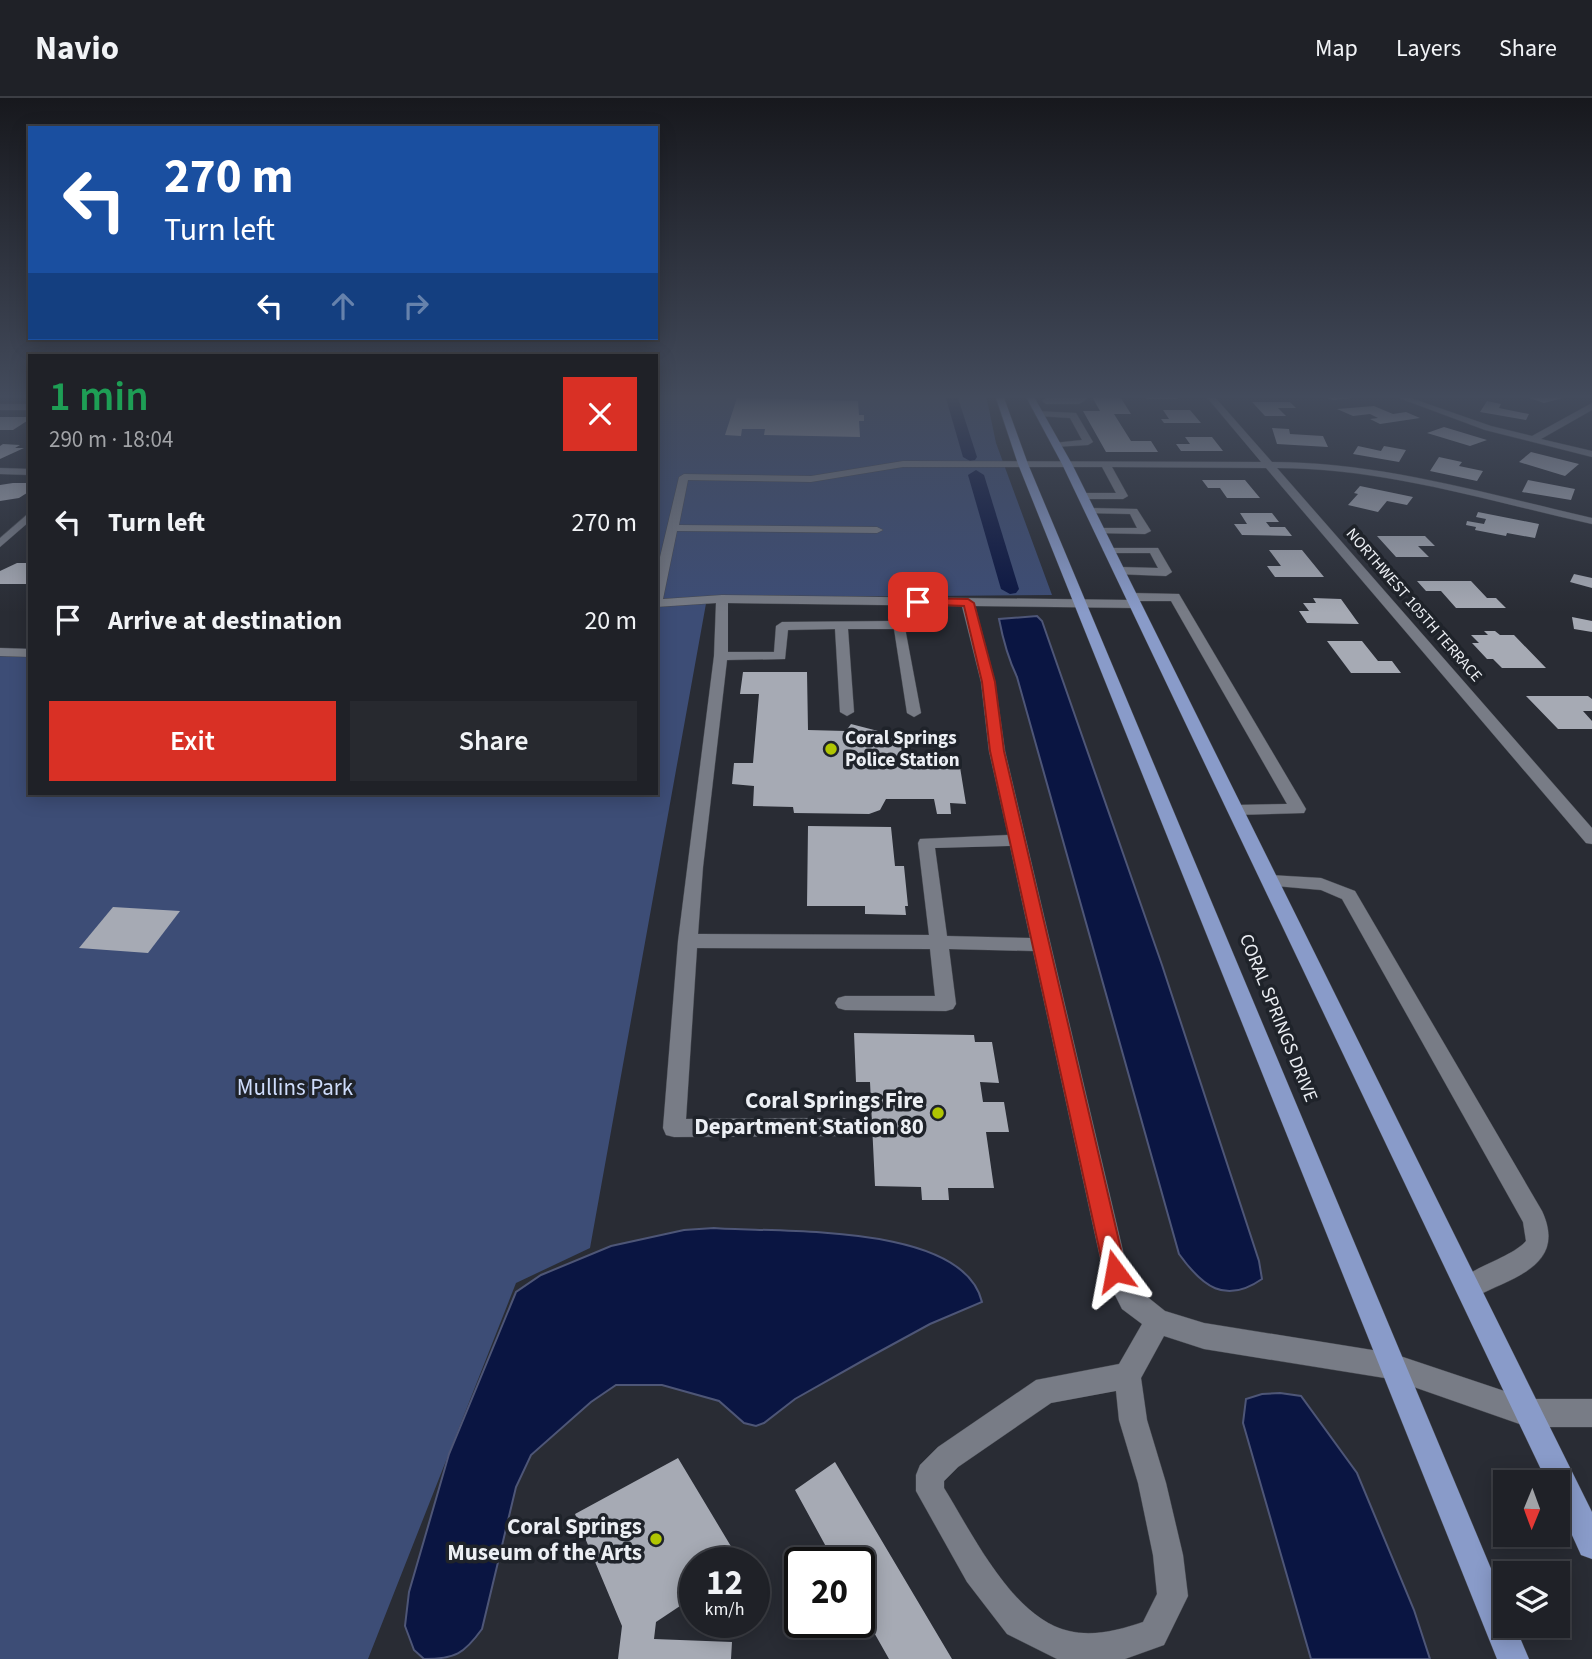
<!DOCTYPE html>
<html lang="en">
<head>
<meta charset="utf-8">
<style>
	:root { --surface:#1f2127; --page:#27292f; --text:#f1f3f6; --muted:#a1a3a7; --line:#3c3e44; --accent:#d93025 }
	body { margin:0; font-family:"Source Sans 3",sans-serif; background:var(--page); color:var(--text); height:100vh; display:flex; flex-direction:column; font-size:26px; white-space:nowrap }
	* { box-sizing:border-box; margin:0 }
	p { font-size:23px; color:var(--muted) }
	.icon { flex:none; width:38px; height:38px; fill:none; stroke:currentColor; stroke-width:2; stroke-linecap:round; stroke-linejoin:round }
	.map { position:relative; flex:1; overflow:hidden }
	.side { position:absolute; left:28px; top:256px; width:630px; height:441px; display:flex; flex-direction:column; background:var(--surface); border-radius:0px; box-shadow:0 4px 18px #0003,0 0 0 2px var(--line) }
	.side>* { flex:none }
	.top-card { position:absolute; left:28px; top:28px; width:630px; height:214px; border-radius:0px; box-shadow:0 4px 18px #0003,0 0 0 2px var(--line); background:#1a4fa0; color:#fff; overflow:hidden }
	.needle { width:46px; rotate:181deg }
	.controls { position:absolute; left:1493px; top:1372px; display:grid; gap:14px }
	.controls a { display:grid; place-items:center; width:77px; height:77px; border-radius:0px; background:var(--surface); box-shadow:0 4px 18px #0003,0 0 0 2px var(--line); font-size:35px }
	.speed { position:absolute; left:679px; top:1449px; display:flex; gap:14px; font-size:35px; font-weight:700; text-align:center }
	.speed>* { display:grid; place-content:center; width:91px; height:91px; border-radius:50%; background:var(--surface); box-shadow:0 4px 18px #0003,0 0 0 2px var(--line); line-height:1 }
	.speed small { font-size:18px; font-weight:400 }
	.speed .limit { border:4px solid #111; border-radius:10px; background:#fff; color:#111 }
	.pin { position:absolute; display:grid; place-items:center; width:60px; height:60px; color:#fff; margin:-30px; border-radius:14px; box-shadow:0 4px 10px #0006 }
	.me { position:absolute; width:77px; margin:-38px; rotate:347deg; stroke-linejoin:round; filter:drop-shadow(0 0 5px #0008) }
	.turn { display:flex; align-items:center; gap:24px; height:147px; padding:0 21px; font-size:32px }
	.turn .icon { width:91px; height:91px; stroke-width:2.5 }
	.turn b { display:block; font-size:49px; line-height:60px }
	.lanes { display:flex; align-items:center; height:66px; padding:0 21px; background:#0003; justify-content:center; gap:35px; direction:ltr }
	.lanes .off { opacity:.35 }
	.round { display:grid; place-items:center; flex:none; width:74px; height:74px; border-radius:0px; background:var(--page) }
	.summary { display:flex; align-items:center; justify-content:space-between; height:119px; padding:0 21px }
	h1 { font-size:42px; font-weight:600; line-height:52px; color:#1e9e55 }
	.primary-button { display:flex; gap:14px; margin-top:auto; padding:14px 21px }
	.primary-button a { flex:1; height:80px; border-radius:0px; background:var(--accent); color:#fff; font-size:28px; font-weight:600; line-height:80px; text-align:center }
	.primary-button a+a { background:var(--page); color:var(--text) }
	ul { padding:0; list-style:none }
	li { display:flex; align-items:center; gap:21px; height:98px; padding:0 21px }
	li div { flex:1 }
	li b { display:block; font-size:26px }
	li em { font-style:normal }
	header { display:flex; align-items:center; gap:42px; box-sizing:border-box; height:98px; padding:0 35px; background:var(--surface); border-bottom:2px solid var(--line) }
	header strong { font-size:33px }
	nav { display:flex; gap:38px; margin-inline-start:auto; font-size:24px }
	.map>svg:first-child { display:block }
	.green { fill:#3d4d76 }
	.water { fill:#0a1542; stroke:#4e5677; stroke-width:2 }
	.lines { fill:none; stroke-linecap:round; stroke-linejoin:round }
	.canal { fill:#0a1542; fill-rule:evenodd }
	.building { fill:#a6aab4 }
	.minor-casing { stroke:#464950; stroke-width:1 }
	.major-casing { stroke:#464950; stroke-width:1 }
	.minor { fill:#787c86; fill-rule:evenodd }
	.major { fill:#899bc9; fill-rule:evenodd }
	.route { fill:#d93025; stroke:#8d1f18; stroke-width:2 }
	.poi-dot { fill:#b0c502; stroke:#1f232a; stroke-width:2.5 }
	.labels { text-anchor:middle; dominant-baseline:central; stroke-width:7; stroke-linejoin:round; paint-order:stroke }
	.far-street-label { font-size:16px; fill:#eceff4; stroke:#1f232a }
	.poi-label { font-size:19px; font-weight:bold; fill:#eceff4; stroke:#1f232a; text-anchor:start }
	.street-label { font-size:19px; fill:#eceff4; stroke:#1f232a }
	.near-park-label { font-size:23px; fill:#cedcfb; stroke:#1f232a }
	.near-poi-label { font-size:23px; font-weight:bold; fill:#eceff4; stroke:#1f232a; text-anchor:end }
</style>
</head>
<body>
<header>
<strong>Navio</strong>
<nav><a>Map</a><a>Layers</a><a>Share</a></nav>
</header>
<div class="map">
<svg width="1592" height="1561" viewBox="0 0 1592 1561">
	<rect width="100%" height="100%" fill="#292c34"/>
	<polygon class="green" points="656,297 986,297 996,345 1052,497 707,500 590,1150 516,1185 368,1561 0,1561 0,550 30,551 30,695 656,695"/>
	<g class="water">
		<path d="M1037,518L1042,523L1162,867L1259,1163L1262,1181C1225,1207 1202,1188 1179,1156L1017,579C1008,560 1003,542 999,521Z"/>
		<path d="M714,1130C778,1135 963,1124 982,1204L930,1226L864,1262L795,1301L764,1325L756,1328L744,1325L719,1303L662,1287H616L591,1304L531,1357L516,1389L482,1531C464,1556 455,1561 424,1561L414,1552L405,1528L409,1494L449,1356L516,1194L541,1177L611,1148L684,1132Z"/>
		<polygon points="1280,1295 1301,1298 1357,1375 1414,1512 1430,1561 1311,1561 1243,1325 1246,1301 1262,1296"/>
	</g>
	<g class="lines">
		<g class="canal">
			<polygon points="945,297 957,297 977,359 975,362 970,363 963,359"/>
			<polygon points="976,372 984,377 1019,491 1016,495 1010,496 1001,491 968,377"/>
		</g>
	</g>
	<g class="building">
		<polygon points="1091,297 1119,297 1131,316 1114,316 1131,343 1151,343 1158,354 1106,354 1083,313 1100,313"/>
		<polygon points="1143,297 1174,297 1178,301 1147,301"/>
		<polygon points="1330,297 1356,297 1361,299 1333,302 1325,299 1332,298"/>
		<polygon points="1521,297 1570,297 1570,298 1544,305"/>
		<polygon points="737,300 858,303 859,317 864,317 864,323 859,323 860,339 764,337 765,331 742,331 741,338 725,337"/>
		<polygon points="1487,303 1501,306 1499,310 1529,316 1526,322 1480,314"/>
		<polygon points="1252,304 1290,304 1296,310 1278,310 1286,318 1265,318"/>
		<polygon points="1374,308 1393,316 1406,314 1420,320 1380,326 1370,321 1378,320 1370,316 1353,318 1337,311"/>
		<polygon points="1163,312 1190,312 1201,325 1164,325 1161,321 1169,321"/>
		<polygon points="0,319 30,319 30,321 13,332 0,332"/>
		<polygon points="1444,329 1487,342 1470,348 1427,335"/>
		<polygon points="1272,330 1289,331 1290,336 1323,338 1328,349 1277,346"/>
		<polygon points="1185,339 1212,339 1223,353 1181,353 1176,346 1190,346"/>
		<polygon points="3,346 20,347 15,350 24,350 0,361 0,348"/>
		<polygon points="1358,348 1381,353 1384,348 1406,352 1399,364 1353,356"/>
		<polygon points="1531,354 1579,366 1565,378 1519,364"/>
		<polygon points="1439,359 1462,364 1459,368 1483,373 1477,383 1430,373"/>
		<polygon points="1202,382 1245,382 1260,400 1227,400 1220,390 1208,390"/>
		<polygon points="1528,382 1575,391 1571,402 1522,394"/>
		<polygon points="13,385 30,385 30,393 19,400 0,403 0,387"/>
		<polygon points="1360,388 1413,399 1407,407 1387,403 1378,414 1348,407 1358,396 1354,395"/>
		<polygon points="1478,414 1539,426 1535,440 1507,435 1506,438 1475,432 1476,429 1466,427 1467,423 1484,426 1486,421 1476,419"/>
		<polygon points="1240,415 1272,415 1279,424 1266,424 1270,429 1285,429 1292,438 1242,437 1234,426 1247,426"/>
		<polygon points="1377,438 1425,438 1435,448 1418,448 1429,459 1396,459"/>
		<polygon points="1269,452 1302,452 1324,479 1275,479 1267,468 1281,468"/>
		<polygon points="17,465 30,465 30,486 0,486 0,473"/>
		<polygon points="1574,476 1592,480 1592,490 1570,484"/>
		<polygon points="1417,483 1471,483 1487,500 1496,500 1506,510 1456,510 1441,493 1426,493"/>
		<polygon points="1313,500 1341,501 1359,526 1307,525 1299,513 1309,513 1303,505 1316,505"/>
		<polygon points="1572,519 1592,523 1592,534 1574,531"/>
		<polygon points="1484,533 1495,533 1500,537 1514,537 1546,570 1502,570 1493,561 1487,561 1472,545 1479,545 1471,537 1488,537"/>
		<polygon points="1327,543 1362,543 1378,563 1392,563 1401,575 1351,575"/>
		<polygon points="743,574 807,574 808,632 846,633 851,626 878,633 875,637 886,642 898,639 912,660 953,660 959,663 966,706 950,705 951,716 937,716 934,701 886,701 880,712 869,716 794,715 793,709 753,708 754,688 732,686 734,665 753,665 759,596 740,596"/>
		<polygon points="1526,598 1588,598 1592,601 1592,613 1583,613 1592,623 1592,631 1558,631"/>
		<polygon points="808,728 891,729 895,768 904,768 908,808 905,808 906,817 865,816 865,808 807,808"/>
		<polygon points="113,809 180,813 148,855 79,850"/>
		<polygon points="854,935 974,937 975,944 992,944 999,985 980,984 983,1004 1004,1004 1009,1034 986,1034 994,1090 948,1090 949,1102 922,1102 921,1089 875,1088 870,984 856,984"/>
		<polygon points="678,1360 741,1465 695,1465 695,1498 656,1524 654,1541 732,1544 731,1561 618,1561 622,1528 575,1416"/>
		<polygon points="835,1364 952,1561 889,1561 859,1508 859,1465 835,1465 795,1392"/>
	</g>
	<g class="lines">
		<defs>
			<g id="minor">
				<polygon points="1076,297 1084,297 1087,301 1079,306 1046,306 1042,303 1046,300 1078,300"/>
				<path d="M1205,297H1213L1272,364C1381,364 1487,396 1592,420V426C1489,403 1384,370 1277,370L1592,730V746L1586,745L1266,370L1112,369L1128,398L1123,401H1083L1078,398L1083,395H1116L1102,369H903L811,384L688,382L679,427L877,429L883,432L877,435L677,433L663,501L722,497L1130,502L1126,499L1132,495L1179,496L1306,711L1304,715L1235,717L1227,712L1235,707L1287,706L1171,503H1137L1141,506L1135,510L975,508L995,584L1005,653L1127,1170L1140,1193L1165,1213L1204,1225L1391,1255L1528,1301H1592V1329H1528L1391,1281L1204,1251L1164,1238L1141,1280L1147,1322L1166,1385L1183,1457L1188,1498L1164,1547L1125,1561H1057L1007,1536L967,1484L916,1393V1377L920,1367L938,1349L1036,1282L1119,1266L1142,1226L1122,1211L1103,1173L1033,853L949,851L956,906L953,911L946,913L845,912L838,910L835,905L838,900L845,898H935L930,851L697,850L686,1021L842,1020L850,1022L853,1029L850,1036L842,1038L674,1039L666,1037L663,1030L678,843L714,558L716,505L656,509V476L679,379L684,376L811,378L903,363L1261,364ZM728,505L962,508L981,584L989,653L1008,737L920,741L918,745L929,837L698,836L703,769L727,562L785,561L788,532L835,531L840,614L847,618L854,614L848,531H894L907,615L914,619L921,615L902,514H894L893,523L782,524L776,528L774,554H728ZM1010,748L1030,840L947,838L935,750ZM1116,1293L1119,1322L1138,1385L1153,1457L1157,1496L1143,1524C1119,1532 1094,1539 1069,1533C1013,1521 972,1435 944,1390V1383L958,1369L1051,1305Z"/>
				<polygon points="1391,297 1402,297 1491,328 1532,338 1592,305 1592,312 1541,341 1592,353 1592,359 1485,332"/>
				<rect x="0" y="306" width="30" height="6"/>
				<polygon points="1036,313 1076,315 1093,344 1088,347 1054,349 1054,345 1082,342 1070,320 1039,318 1036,317"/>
				<polygon points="0,370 30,371 30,377 0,376"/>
				<polygon points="1090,410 1137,411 1151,433 1145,436 1096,435 1094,433 1100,430 1137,430 1130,416 1086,415 1086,411"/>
				<polygon points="30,414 30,423 0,449 0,440"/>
				<polygon points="1105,450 1158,450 1172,474 1166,478 1116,476 1116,470 1120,469 1158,470 1150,455 1109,455 1103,452"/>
				<polygon points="0,550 30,551 30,559 0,558"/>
				<path d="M1270,777L1321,780L1355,793L1542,1113C1567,1167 1514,1179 1477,1198L1468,1202L1459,1198L1455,1190C1464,1170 1509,1162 1526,1143L1523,1124L1342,801L1321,792L1264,787L1261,783L1264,779Z"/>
			</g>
			<g id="major">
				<polygon points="995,297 1003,297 1028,366 1505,1504 1505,1528 1515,1528 1529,1561 1497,1561 1018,366"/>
				<polygon points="1025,297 1033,297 1072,366 1592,1414 1592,1461 1581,1457 1558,1406 1558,1384 1547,1384 1062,366"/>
			</g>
		</defs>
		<use href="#minor" class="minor-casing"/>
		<use href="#major" class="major-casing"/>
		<use href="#minor" class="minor"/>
		<use href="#major" class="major"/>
	</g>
	<linearGradient id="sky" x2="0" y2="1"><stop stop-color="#17181d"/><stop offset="0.58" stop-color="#434b5c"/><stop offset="1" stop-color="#434b5c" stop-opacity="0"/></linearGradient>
	<rect width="1592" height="515" fill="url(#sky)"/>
	<polygon class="route" points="918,500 968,501 974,505 995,584 1004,653 1126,1173 1123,1180 1115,1183 1107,1180 1104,1173 990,653 982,584 964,508 914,506 912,504"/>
	<g class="poi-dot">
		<circle cx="831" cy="651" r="7"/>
		<circle cx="938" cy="1015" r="7"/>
		<circle cx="656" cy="1441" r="7"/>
	</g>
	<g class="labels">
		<g class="far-street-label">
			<text transform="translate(1414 507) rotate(49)">NORTHWEST 105TH TERRACE</text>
		</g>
		<g class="poi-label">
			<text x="845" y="640">Coral Springs<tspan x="845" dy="22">Police Station</tspan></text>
		</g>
		<g class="street-label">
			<text transform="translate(1278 920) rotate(68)">CORAL SPRINGS DRIVE</text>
		</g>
		<g class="near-park-label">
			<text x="295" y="989">Mullins Park</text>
		</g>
		<g class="near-poi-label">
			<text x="924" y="1002">Coral Springs Fire<tspan x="924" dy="26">Department Station 80</tspan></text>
			<text x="642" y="1428">Coral Springs<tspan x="642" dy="26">Museum of the Arts</tspan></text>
		</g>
	</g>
</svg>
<div class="controls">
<a><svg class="needle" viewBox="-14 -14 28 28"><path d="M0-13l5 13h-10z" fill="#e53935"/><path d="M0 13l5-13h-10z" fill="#a1a3a7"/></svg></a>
<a><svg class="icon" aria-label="layers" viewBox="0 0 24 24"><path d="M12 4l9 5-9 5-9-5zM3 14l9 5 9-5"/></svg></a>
</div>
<div class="speed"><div>12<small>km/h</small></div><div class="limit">20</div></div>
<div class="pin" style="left:918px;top:504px;background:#d93025"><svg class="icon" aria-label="arrive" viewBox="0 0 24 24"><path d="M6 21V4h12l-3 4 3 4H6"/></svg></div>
<svg class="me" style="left:1115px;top:1173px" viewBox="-20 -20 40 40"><path d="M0-17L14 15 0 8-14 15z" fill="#d93025" stroke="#fff" stroke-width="4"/></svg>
<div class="top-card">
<div class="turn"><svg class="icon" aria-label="left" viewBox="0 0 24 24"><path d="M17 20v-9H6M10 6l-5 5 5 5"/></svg><div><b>270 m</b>Turn left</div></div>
<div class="lanes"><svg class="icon" aria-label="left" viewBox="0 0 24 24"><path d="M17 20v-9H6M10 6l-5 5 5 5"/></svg><svg class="icon off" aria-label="ahead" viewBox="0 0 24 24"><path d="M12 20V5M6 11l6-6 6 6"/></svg><svg class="icon off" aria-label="right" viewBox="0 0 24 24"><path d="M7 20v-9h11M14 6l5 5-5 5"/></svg></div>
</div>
<section class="side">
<div class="summary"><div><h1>1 min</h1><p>290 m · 18:04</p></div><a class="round" style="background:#d93025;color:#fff"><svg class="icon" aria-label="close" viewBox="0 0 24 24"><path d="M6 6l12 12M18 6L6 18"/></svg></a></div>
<ul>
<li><svg class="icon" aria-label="left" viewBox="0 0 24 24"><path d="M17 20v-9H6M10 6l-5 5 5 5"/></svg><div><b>Turn left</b></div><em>270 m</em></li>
<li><svg class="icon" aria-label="arrive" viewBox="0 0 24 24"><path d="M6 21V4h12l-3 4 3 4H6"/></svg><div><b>Arrive at destination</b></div><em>20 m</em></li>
</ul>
<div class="primary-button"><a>Exit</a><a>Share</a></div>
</section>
</div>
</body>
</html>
